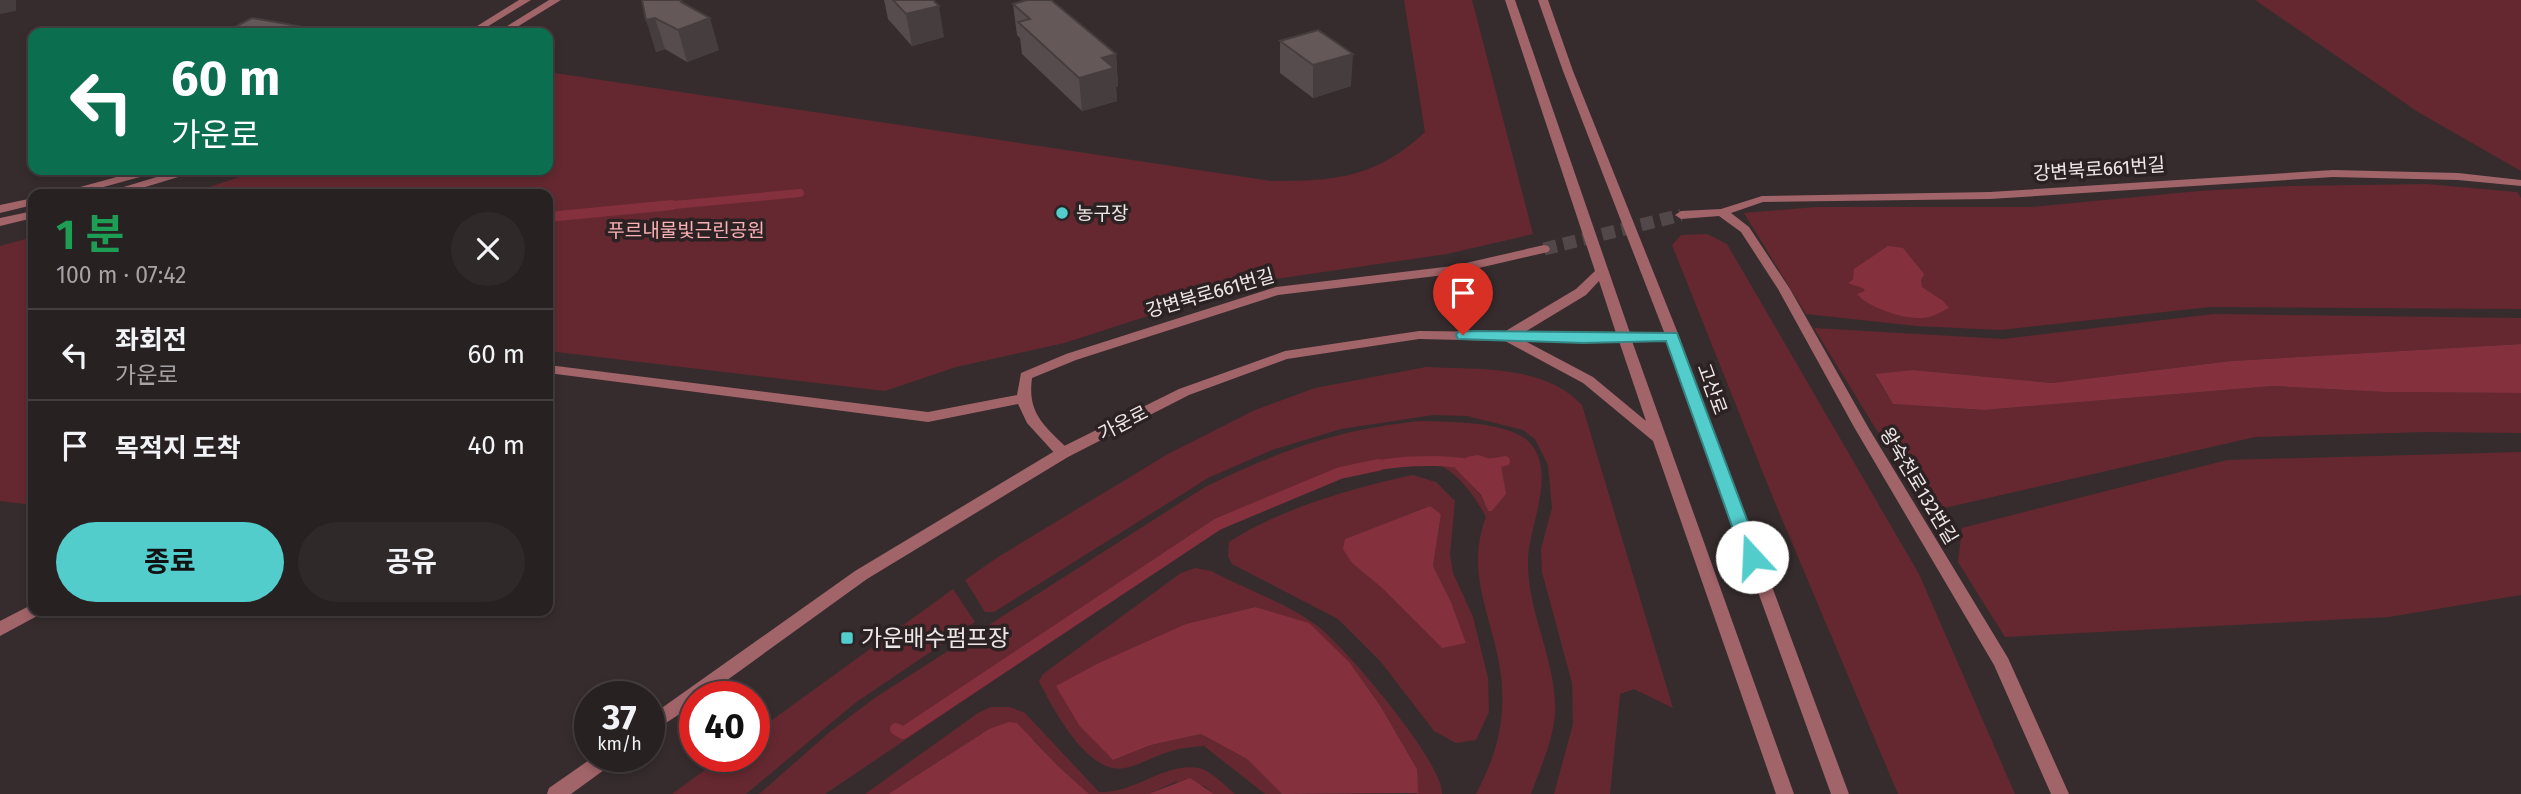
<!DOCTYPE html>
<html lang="ko">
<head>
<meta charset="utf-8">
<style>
	:root { --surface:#282122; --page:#30292a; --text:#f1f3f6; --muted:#a5a3a5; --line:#443e40; --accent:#52cdcc }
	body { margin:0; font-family:"Fira Sans","Noto Sans KR",sans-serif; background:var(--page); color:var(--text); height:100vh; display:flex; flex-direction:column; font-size:26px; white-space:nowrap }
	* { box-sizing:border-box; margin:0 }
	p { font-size:23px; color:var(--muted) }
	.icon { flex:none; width:38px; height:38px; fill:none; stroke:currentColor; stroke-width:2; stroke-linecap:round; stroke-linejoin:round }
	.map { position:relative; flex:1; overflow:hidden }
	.details { position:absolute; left:28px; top:189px; width:525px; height:427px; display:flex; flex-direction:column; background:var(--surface); border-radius:14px; box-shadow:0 4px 10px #0003,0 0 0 2px var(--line) }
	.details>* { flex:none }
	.guide { position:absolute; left:28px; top:28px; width:525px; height:147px; border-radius:14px; box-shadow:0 4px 10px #0003,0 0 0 2px var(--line); background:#0b6e4f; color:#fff; overflow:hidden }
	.speed { position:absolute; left:574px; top:681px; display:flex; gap:14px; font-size:35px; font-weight:700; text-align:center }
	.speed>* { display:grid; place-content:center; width:91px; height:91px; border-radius:50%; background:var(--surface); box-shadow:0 4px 10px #0003,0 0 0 2px var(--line); line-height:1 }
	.speed small { font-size:18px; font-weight:400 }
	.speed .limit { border:10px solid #d22; background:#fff; color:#111 }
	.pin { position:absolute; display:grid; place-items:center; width:60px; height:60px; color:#fff; margin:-72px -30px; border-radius:50% 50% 50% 0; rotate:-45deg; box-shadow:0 0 7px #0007 }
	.pin .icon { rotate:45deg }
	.me { position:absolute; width:77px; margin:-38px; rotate:340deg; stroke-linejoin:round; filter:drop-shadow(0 0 5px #0008) }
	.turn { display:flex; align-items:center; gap:24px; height:147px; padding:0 28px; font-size:32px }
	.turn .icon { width:91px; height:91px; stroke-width:2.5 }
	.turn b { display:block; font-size:49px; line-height:60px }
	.round { display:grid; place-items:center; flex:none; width:74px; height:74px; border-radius:37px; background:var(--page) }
	.headline { display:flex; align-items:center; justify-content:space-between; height:119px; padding:0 28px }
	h1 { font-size:42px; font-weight:700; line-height:52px; color:#1e9e55 }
	.primary-button { display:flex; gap:14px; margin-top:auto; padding:14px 28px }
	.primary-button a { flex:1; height:80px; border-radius:42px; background:var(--accent); color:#111; font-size:28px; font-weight:700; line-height:80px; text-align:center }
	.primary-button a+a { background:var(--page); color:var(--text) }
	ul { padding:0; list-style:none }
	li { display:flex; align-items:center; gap:21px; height:91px; padding:0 28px; border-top:2px solid var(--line) }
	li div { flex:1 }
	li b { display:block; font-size:26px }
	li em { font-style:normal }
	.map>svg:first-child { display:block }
	.green { fill:#652830; fill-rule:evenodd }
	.water { fill:#85303d }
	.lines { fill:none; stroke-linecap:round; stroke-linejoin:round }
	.stream-far2 { stroke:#85303d; stroke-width:8 }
	.stream-far1 { stroke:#85303d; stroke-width:10 }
	.stream { stroke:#85303d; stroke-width:12 }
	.minor-tunnel { stroke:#524849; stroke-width:13; stroke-dasharray:13 7; stroke-linecap:butt }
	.minor { fill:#a16469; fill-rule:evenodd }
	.tertiary { fill:#a16469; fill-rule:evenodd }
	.wall { fill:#564c4d }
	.shaded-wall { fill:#463e3e }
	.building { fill:#645859; stroke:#463e3e; stroke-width:2 }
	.route { fill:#52cdcc; stroke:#358585; stroke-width:2 }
	.poi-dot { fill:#52cdcc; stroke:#2c2223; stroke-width:2.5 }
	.labels { text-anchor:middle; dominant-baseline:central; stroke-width:7; stroke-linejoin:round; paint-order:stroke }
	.street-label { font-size:19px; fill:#eee7e8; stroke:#2c2223 }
	.poi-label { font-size:19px; fill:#eee7e8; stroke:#2c2223; text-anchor:start }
	.park-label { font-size:19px; fill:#fcb1b6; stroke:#2c2223 }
	.near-poi-label { font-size:23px; fill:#eee7e8; stroke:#2c2223; text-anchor:start }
</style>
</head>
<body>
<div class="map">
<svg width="2521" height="794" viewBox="0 0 2521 794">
	<rect width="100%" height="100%" fill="#362c2d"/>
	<g class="green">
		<path d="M1404,0H1472L1533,234L1447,254L1254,282L1064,343L956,367L885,391L548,351V194H189L260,170H548V72L1271,181C1335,181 1376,178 1425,132Z"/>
		<polygon points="2255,0 2521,0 2521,171 2418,112"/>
		<polygon points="2426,184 2517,192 2521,198 2521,309 2210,307 2001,330 1916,326 1806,314 1744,213 1816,207 2032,207 2199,191 2290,186"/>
		<polygon points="1707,234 1727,244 1919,574 2015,794 1898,794 1771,493 1672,245 1681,235"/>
		<polygon points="33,237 33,505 0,501 0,246"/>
		<polygon points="2214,314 2521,318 2521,344 2231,361 2052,383 1913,370 1875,375 1893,404 1984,410 2273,386 2384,392 2521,393 2521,433 2427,432 2255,437 1927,512 1814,328 2003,339"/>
		<path d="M1426,367C1478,370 1544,364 1582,405L1673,708L1634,689L1620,694L1610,794H1554L1573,724L1572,683L1542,572L1541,549L1552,508L1548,465L1535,439L1523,430L1467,416L1433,415L1341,429L1272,450L1208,478L994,612H985L965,580L998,557L1168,454L1255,410L1315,388Z"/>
		<path d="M1421,421C1450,422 1508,421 1529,442C1558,472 1528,527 1528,561C1527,609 1553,654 1555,702C1557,734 1541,765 1531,794H1476C1497,754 1506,721 1501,675C1494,619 1464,575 1486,517C1477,500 1462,478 1445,468C1399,441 1250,514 1206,537L825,794H759L831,731L876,697L1205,487C1278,451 1339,429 1421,421ZM1456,468L1506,494L1492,511H1488L1481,496Z"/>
		<polygon points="2521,452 2521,595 2389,617 2005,637 1958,562 1962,528 2227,460"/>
		<path d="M1413,475L1436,482L1455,501L1450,554L1453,573L1473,617L1488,678L1489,712L1476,740L1456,743L1434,731L1381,662L1338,619L1232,564L1228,556L1229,542C1279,509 1355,487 1413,475ZM1430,506L1441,514L1433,566L1451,602L1466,643L1441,647L1382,588L1352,563L1345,539Z"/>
		<path d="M1195,568L1211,571C1245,589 1284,602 1316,625C1343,644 1444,763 1442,794H1417V769L1381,707L1350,663L1255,607L1186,624L1113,760L1151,745L1201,734L1247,759L1282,794H1265L1204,746C1193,747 1182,748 1171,751C1156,755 1141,765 1125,768C1088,776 1053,709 1039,681L1043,674L1181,573Z"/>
		<polygon points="953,589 975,622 855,703 746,794 672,794 724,756 754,756 754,733"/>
		<path d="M991,707H1010L1025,713L1099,792C1135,794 1164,762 1199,768C1211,771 1226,786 1235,794H1214L1204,786L1175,782L1148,794H1089L1058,766L1034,740L989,729L888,794H865L978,713Z"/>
	</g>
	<g class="water">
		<path d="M1888,246L1903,248L1924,274L1921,280L1922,287L1943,301L1949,308C1941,312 1931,318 1922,318C1903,319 1869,308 1857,294L1865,291L1863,288L1848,283L1853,280L1854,269Z"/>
		<polygon points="2521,344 2521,393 2384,392 2273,386 1984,410 1893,404 1875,374 1913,370 2052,383 2231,361"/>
		<polygon points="1478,455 1493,460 1501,466 1506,494 1492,511 1488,511 1481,495 1455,468 1467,457"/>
		<polygon points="1430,506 1441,514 1433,566 1451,602 1466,643 1442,648 1382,588 1352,563 1343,549 1345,539"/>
		<polygon points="1255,607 1309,623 1350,663 1381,707 1417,769 1418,793 1282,794 1247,759 1201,734 1151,745 1113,760 1079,725 1056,686 1099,663 1186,624"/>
		<polygon points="1009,722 1017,723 1058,766 1089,794 888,794 989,729"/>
		<polygon points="1190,778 1214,794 1148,794"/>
	</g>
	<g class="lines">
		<polyline class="stream-far2" points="653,207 800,193"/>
		<g class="stream-far1">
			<polyline points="548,217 672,205"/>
			<path d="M1369,467C1391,462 1412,461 1435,461C1461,461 1479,468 1505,461"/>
		</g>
		<g class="stream">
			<polyline points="1477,465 1488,465"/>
			<polyline points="896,729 903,733 1218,524 1340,473 1378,465"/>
		</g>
		<polyline class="minor-tunnel" points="1544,249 1681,215"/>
		<g class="minor">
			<polygon points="2333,170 2458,173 2521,180 2521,186 2458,180 2333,177 1990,199 1763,202 1731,213 1749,227 1790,289 1868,427 2008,658 2069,794 2051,794 1994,665 1854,427 1778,289 1741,232 1719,216 1681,219 1675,215 1681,211 1721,209 1762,196 1990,192"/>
			<path d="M1544,245L1548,246L1550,249L1548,252L1453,274L1278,295L1076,360L1032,378C1027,414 1045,426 1068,449L1070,453L1068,457H1058L1027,423L1018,404L928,422L548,373V365L928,412L1017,395L1021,373L1066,354L1276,287L1453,266Z"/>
			<polygon points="33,604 33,611 41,611 39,615 0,636 0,621"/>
		</g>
		<g class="tertiary">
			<polygon points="519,0 531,0 477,33 466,33"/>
			<polygon points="549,0 561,0 507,33 496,33"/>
			<path d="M1505,0H1515L1630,333L1664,332L1563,71L1538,0H1548L1573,71L1679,336L1849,794H1831L1667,340L1632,341L1794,794H1776L1653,441L1583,383L1505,341L1419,339L1287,359L1189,395L1068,457L867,579L705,696H695V704L649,734V717L855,571L1058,449L1179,389L1285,351L1419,331L1504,332L1576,289L1595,271ZM1599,281L1616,333H1523L1586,295ZM1525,341H1619L1646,421L1593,377Z"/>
			<polygon points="142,170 160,170 158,172 78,194 60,194 62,192"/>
			<polygon points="180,170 197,170 195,172 122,194 105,194 107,192"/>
			<polygon points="33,198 33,205 0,213 0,205"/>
			<polygon points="33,211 33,218 0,226 0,218"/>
			<polygon points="595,756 618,756 615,762 571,794 547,794 549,788"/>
		</g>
	</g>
	<g class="wall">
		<polygon points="642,0 682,0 682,3 719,50 687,62 665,49 656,52"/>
		<polygon points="884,0 933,0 944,37 912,46 888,19"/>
		<polygon points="1013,4 1116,54 1118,86 1116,87 1117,101 1082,111 1022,54 1020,38 1017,35"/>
		<polygon points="1280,41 1351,86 1313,98 1280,73"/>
	</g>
	<g class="shaded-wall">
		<polygon points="0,0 16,0 16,11 0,14"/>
		<polygon points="680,0 682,0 685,12 710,18 719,50 687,62 678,30"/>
		<polygon points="939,6 944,37 912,46 906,14"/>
		<polygon points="655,18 665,49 656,52 646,20"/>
		<polygon points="298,26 301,33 284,33"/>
		<polygon points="1116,54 1118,86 1116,87 1117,101 1082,111 1079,78 1102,58"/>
		<polygon points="1353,54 1351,86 1313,98 1313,65"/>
	</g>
	<g class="building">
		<polygon points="642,0 680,0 681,2 710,18 678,30 655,18 646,20"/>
		<polygon points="893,0 933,0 939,6 906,14"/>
		<polygon points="1027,0 1051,0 1116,54 1102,58 1114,68 1079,78 1018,22 1030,19 1013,4"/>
		<polygon points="252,18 298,26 284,33 223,33"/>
		<polygon points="1318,30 1353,54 1313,65 1280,41"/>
	</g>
	<polygon class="route" points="1463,331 1677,333 1761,557 1758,561 1746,561 1743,557 1666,341 1583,343 1458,339 1456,335 1458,332"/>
	<g class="poi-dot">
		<circle cx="1062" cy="213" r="7"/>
		<rect x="840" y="631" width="14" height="14" rx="3.5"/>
	</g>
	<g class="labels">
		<g class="street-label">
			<text transform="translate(2099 169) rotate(-4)">강변북로661번길</text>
			<text transform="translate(1210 293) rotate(-16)">강변북로661번길</text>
			<text transform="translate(1712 389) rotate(70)">고산로</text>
			<text transform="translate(1123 423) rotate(-27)">가운로</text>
			<text transform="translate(1919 486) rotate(59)">왕숙천로132번길</text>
		</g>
		<g class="poi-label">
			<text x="1076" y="213">농구장</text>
		</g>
		<g class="park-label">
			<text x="686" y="230">푸르내물빛근린공원</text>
		</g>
		<g class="near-poi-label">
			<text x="861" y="638">가운배수펌프장</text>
		</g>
	</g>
</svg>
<div class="speed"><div>37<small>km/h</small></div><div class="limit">40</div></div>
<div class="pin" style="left:1463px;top:335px;background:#d93025"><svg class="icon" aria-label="arrive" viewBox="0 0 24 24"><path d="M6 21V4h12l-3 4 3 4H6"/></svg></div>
<svg class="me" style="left:1752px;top:557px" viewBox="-20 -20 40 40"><circle r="19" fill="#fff"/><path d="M0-13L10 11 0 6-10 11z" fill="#52cdcc"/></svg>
<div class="guide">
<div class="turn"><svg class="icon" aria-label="left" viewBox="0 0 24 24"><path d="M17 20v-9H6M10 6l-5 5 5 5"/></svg><div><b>60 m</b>가운로</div></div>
</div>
<section class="details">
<div class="headline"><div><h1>1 분</h1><p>100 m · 07:42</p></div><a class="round"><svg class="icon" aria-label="close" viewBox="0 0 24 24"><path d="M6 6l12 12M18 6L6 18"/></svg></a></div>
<ul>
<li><svg class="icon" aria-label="left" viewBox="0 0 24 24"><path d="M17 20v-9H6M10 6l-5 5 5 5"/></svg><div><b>좌회전</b><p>가운로</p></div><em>60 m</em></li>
<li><svg class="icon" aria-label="arrive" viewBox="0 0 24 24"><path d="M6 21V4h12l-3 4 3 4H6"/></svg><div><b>목적지 도착</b></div><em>40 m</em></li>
</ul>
<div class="primary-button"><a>종료</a><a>공유</a></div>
</section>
</div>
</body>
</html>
